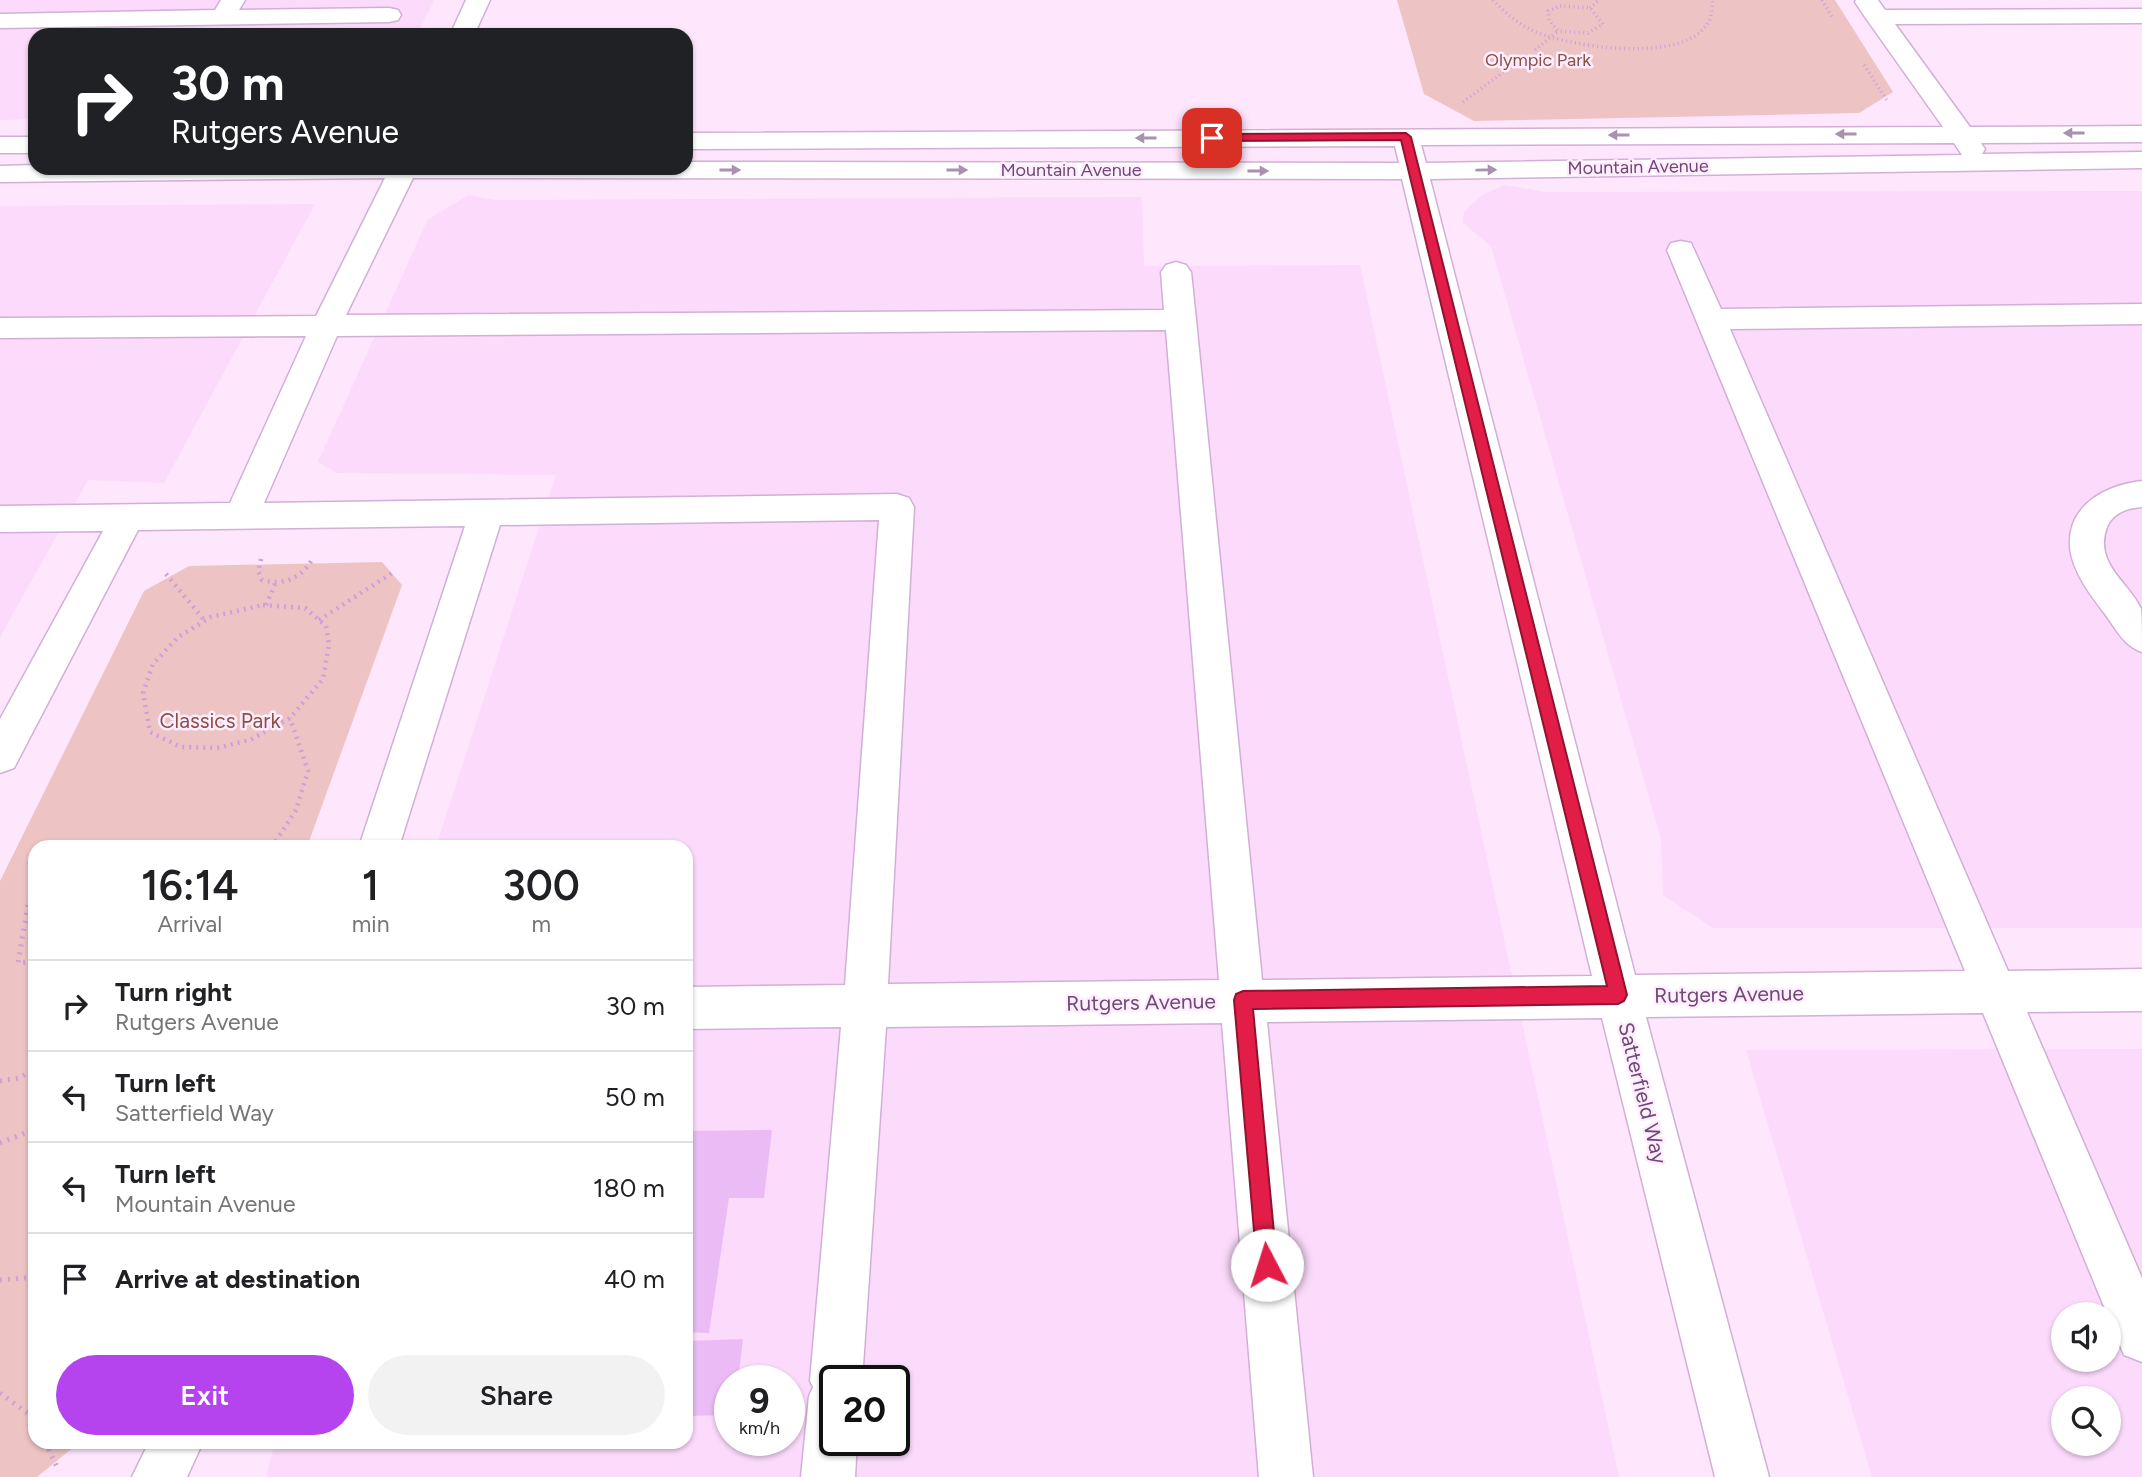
<!DOCTYPE html>
<html lang="en">
<head>
<meta charset="utf-8">
<style>
	:root { --surface:#fff; --page:#f2f2f2; --text:#202124; --muted:#757577; --line:#e0e0e0; --accent:#b544ef }
	body { margin:0; font-family:Figtree,sans-serif; background:var(--page); color:var(--text); height:100vh; display:flex; flex-direction:column; font-size:26px; white-space:nowrap }
	* { box-sizing:border-box; margin:0 }
	p { font-size:23px; color:var(--muted) }
	.icon { flex:none; width:38px; height:38px; fill:none; stroke:currentColor; stroke-width:2; stroke-linecap:round; stroke-linejoin:round }
	.map { position:relative; flex:1; overflow:hidden }
	.drawer { position:absolute; left:28px; top:840px; width:665px; height:609px; display:flex; flex-direction:column; background:var(--surface); border-radius:21px; box-shadow:0 2px 5px #0004 }
	.drawer>* { flex:none }
	.hud { position:absolute; left:28px; top:28px; width:665px; height:147px; border-radius:21px; box-shadow:0 2px 5px #0004; background:#202124; color:#fff; overflow:hidden }
	.tools { position:absolute; left:2051px; top:1302px; display:grid; gap:14px }
	.tools a { display:grid; place-items:center; width:70px; height:70px; border-radius:50%; background:var(--surface); box-shadow:0 2px 5px #0004; font-size:35px }
	.speed { position:absolute; left:714px; top:1365px; display:flex; gap:14px; font-size:35px; font-weight:700; text-align:center }
	.speed>* { display:grid; place-content:center; width:91px; height:91px; border-radius:50%; background:var(--surface); box-shadow:0 2px 5px #0004; line-height:1 }
	.speed small { font-size:18px; font-weight:400 }
	.speed .limit { border:4px solid #111; border-radius:10px; background:#fff; color:#111 }
	.pin { position:absolute; display:grid; place-items:center; width:60px; height:60px; color:#fff; margin:-30px; border-radius:14px; box-shadow:0 4px 10px #0006 }
	.me { position:absolute; width:77px; margin:-38px; rotate:355deg; stroke-linejoin:round; filter:drop-shadow(0 0 5px #0008) }
	.turn { display:flex; align-items:center; gap:24px; height:147px; padding:0 28px; font-size:32px }
	.turn .icon { width:91px; height:91px; stroke-width:2.5 }
	.turn b { display:block; font-size:49px; line-height:60px }
	.eta { display:flex; justify-content:space-evenly; align-items:center; height:119px; text-align:center }
	.eta b { font-size:42px; font-weight:600; line-height:49px }
	.button { display:flex; gap:14px; margin-top:auto; padding:14px 28px }
	.button a { flex:1; height:80px; border-radius:42px; background:var(--accent); color:#fff; font-size:28px; font-weight:600; line-height:80px; text-align:center }
	.button a+a { background:var(--page); color:var(--text) }
	ul { padding:0; list-style:none }
	li { display:flex; align-items:center; gap:21px; height:91px; padding:0 28px; border-top:2px solid var(--line) }
	li div { flex:1 }
	li b { display:block; font-size:26px }
	li em { font-style:normal }
	.map>svg:first-child { display:block }
	.residential { fill:#fbdafb; fill-rule:evenodd }
	.green { fill:#edc4c3 }
	.building { fill:#ebbbf5 }
	.lines { fill:none; stroke-linecap:round; stroke-linejoin:round }
	.minor-casing { stroke:#d1b0d5; stroke-width:3 }
	.path-far2 { stroke:#d09eda; stroke-width:3.5; stroke-dasharray:1 3.5; stroke-linecap:butt }
	.path-far1 { stroke:#d09eda; stroke-width:4.5; stroke-dasharray:2 5; stroke-linecap:butt }
	.path { stroke:#d09eda; stroke-width:5; stroke-dasharray:2 6; stroke-linecap:butt }
	.minor { fill:#fff; fill-rule:evenodd }
	.oneway { fill:#a991af }
	.route { fill:#e11d48; stroke:#92132f; stroke-width:2 }
	.labels { text-anchor:middle; dominant-baseline:central; stroke-width:5; stroke-linejoin:round; paint-order:stroke }
	.far-park-label { font-size:18px; fill:#8c4f44; stroke:#ffedfe }
	.far-street-label { font-size:18px; fill:#6f4879; stroke:#ffedfe }
	.park-label { font-size:21px; fill:#8c4f44; stroke:#ffedfe }
	.street-label { font-size:21px; fill:#6f4879; stroke:#ffedfe }
</style>
</head>
<body>
<div class="map">
<svg width="2142" height="1477" viewBox="0 0 2142 1477">
	<rect width="100%" height="100%" fill="#fee6fd"/>
	<g class="residential">
		<polygon points="0,0 434,0 417,35 35,35 35,119 0,120"/>
		<polygon points="1505,185 1545,192 2142,191 2142,928 1713,928 1663,895 1661,839 1491,246 1463,223 1464,212 1482,195"/>
		<path d="M469,195L495,200L1142,197L1144,266L1360,265L1619,1477H266L275,1442H686V847H436L556,475L337,473L318,462L428,219ZM730,1381H789V1440H730ZM835,1381H894V1440H835Z"/>
		<polygon points="315,204 164,483 88,480 0,637 0,206"/>
		<path d="M2142,1049V1477H1872L1746,1050ZM2063,1314H2109V1360H2063ZM2063,1398H2109V1444H2063Z"/>
	</g>
	<g class="green">
		<polygon points="1397,0 1835,0 1893,92 1859,113 1474,121 1424,94"/>
		<polygon points="382,562 402,585 307,847 35,847 35,1442 80,1442 37,1477 0,1477 0,881 144,591 189,566"/>
	</g>
	<g class="building">
		<polygon points="772,1130 764,1198 729,1198 709,1333 686,1332 686,1131"/>
		<polygon points="743,1339 738,1381 730,1381 730,1415 686,1416 686,1341"/>
	</g>
	<g class="lines">
		<defs>
			<g id="minor">
				<polygon points="221,0 245,0 239,10 389,8 398,10 401,15 398,20 389,22 0,28 0,14 215,10"/>
				<polygon points="466,0 490,0 474,35 450,35"/>
				<path d="M1856,0H1878L1885,10L2142,9V23L1895,24L1970,127L2142,126V142L1981,143L1985,149L1982,154L2142,152V168L1430,179L1635,975L1965,971L1667,250L1671,243L1681,241L1691,243L1721,309L2142,304V324L1730,329L2008,971L2142,969V1011L2027,1012L2142,1278V1362L2124,1355L1983,1013L1646,1017L1769,1477H1715L1602,1018L1267,1022L1313,1477H1259L1222,1023L886,1027L862,1381H835V1440H857L855,1477H801L809,1396L813,1387L810,1381L841,1027L686,1029V987L845,985L879,520L500,525L399,847H359L465,526L138,530L14,768L0,773V719L103,531L0,532V506L230,503L306,336L0,338V318L316,316L385,178L0,182V166L35,165V168H686V162L1399,163L1395,146L686,149V133L1943,127L1865,17L1855,2ZM1954,143L1962,155L1426,163L1421,145ZM413,178L1402,179L1592,976L1262,980L1196,320L1191,272L1186,265L1176,262L1166,265L1161,272L1164,310L346,315ZM1166,330L1219,980L888,984L914,507L909,498L897,494L264,503L337,336Z"/>
				<rect x="0" y="137" width="35" height="16"/>
				<path d="M2142,481V507C2127,508 2113,513 2107,527C2093,564 2130,583 2141,609C2142,619 2142,640 2142,652C2124,646 2116,629 2105,614C2091,596 2072,571 2070,547C2067,505 2106,485 2142,481Z"/>
				<polygon points="149,1442 203,1442 187,1477 132,1477"/>
			</g>
		</defs>
		<use href="#minor" class="minor-casing"/>
		<g class="path-far2">
			<path d="M1493,0C1505,13 1519,25 1536,32C1572,47 1687,65 1709,21C1712,15 1712,6 1713,0"/>
			<polyline points="1822,0 1832,17"/>
			<polygon points="1560,6 1590,8 1603,24 1588,33 1558,31 1549,20 1548,11"/>
			<polyline points="1590,8 1599,0"/>
			<polyline points="1535,50 1558,31"/>
			<polyline points="1864,65 1888,102"/>
			<polyline points="1463,102 1513,65"/>
		</g>
		<g class="path-far1">
			<path d="M261,559L258,571L262,580C284,586 302,578 313,558"/>
			<polyline points="166,574 205,621"/>
			<polygon points="263,605 305,608 326,626 329,644 323,679 290,718 250,740 217,748 181,747 150,732 143,693 153,664 178,637 211,617"/>
			<polyline points="266,605 275,584"/>
			<polyline points="319,620 395,571"/>
			<polyline points="272,847 296,810 308,771 290,718"/>
		</g>
		<g class="path">
			<polyline points="35,904 28,904 18,963 35,961"/>
			<polyline points="0,1081 20,1078 35,1067"/>
			<polyline points="0,1143 35,1129"/>
			<polyline points="0,1280 35,1277"/>
			<polyline points="0,1393 33,1417 35,1422"/>
			<polyline points="45,1442 59,1471"/>
		</g>
		<use href="#minor" class="minor"/>
	</g>
	<defs><path id="oneway-solid" d="M-6-.8H1V-3.2L6.5 0L1 3.2V.8H-6Z" transform="scale(1.75)"/></defs>
	<g class="oneway">
		<use href="#oneway-solid" transform="translate(2074 133) rotate(-180)"/>
		<use href="#oneway-solid" transform="translate(1846 134) rotate(180)"/>
		<use href="#oneway-solid" transform="translate(1619 135) rotate(180)"/>
		<use href="#oneway-solid" transform="translate(1146 138) rotate(180)"/>
		<use href="#oneway-solid" transform="translate(730 170)"/>
		<use href="#oneway-solid" transform="translate(957 170)"/>
		<use href="#oneway-solid" transform="translate(1486 170) rotate(-1)"/>
		<use href="#oneway-solid" transform="translate(1258 171)"/>
	</g>
	<polygon class="route" points="1406,133 1411,137 1627,995 1624,1001 1618,1004 1253,1009 1277,1265 1274,1272 1267,1275 1260,1272 1257,1265 1234,1000 1236,994 1243,991 1607,986 1401,140 1212,141 1206,138 1212,134"/>
	<g class="labels">
		<g class="far-park-label">
			<text x="1538" y="60">Olympic Park</text>
		</g>
		<g class="far-street-label">
			<text transform="translate(1638 167) rotate(-1)">Mountain Avenue</text>
			<text x="1071" y="170">Mountain Avenue</text>
		</g>
		<g class="park-label">
			<text x="220" y="720">Classics Park</text>
		</g>
		<g class="street-label">
			<text transform="translate(1729 994) rotate(-1)">Rutgers Avenue</text>
			<text transform="translate(1141 1002) rotate(-1)">Rutgers Avenue</text>
			<text transform="translate(1643 1093) rotate(76)">Satterfield Way</text>
		</g>
	</g>
</svg>
<div class="tools">
<a><svg class="icon" aria-label="sound" viewBox="0 0 24 24"><path d="M4 9h4l5-4v14l-5-4H4zM17 9q2 3 0 6"/></svg></a>
<a><svg class="icon" aria-label="search" viewBox="0 0 24 24"><circle cx="10" cy="10" r="6"/><path d="M15 15l6 6"/></svg></a>
</div>
<div class="speed"><div>9<small>km/h</small></div><div class="limit">20</div></div>
<div class="pin" style="left:1212px;top:138px;background:#d93025"><svg class="icon" aria-label="arrive" viewBox="0 0 24 24"><path d="M6 21V4h12l-3 4 3 4H6"/></svg></div>
<svg class="me" style="left:1267px;top:1265px" viewBox="-20 -20 40 40"><circle r="19" fill="#fff"/><path d="M0-13L10 11 0 6-10 11z" fill="#e11d48"/></svg>
<div class="hud">
<div class="turn"><svg class="icon" aria-label="right" viewBox="0 0 24 24"><path d="M7 20v-9h11M14 6l5 5-5 5"/></svg><div><b>30 m</b>Rutgers Avenue</div></div>
</div>
<section class="drawer">
<div class="eta">
<div><b>16:14</b><p>Arrival</p></div>
<div><b>1</b><p>min</p></div>
<div><b>300</b><p>m</p></div>
</div>
<ul>
<li><svg class="icon" aria-label="right" viewBox="0 0 24 24"><path d="M7 20v-9h11M14 6l5 5-5 5"/></svg><div><b>Turn right</b><p>Rutgers Avenue</p></div><em>30 m</em></li>
<li><svg class="icon" aria-label="left" viewBox="0 0 24 24"><path d="M17 20v-9H6M10 6l-5 5 5 5"/></svg><div><b>Turn left</b><p>Satterfield Way</p></div><em>50 m</em></li>
<li><svg class="icon" aria-label="left" viewBox="0 0 24 24"><path d="M17 20v-9H6M10 6l-5 5 5 5"/></svg><div><b>Turn left</b><p>Mountain Avenue</p></div><em>180 m</em></li>
<li><svg class="icon" aria-label="arrive" viewBox="0 0 24 24"><path d="M6 21V4h12l-3 4 3 4H6"/></svg><div><b>Arrive at destination</b></div><em>40 m</em></li>
</ul>
<div class="button"><a>Exit</a><a>Share</a></div>
</section>
</div>
</body>
</html>
